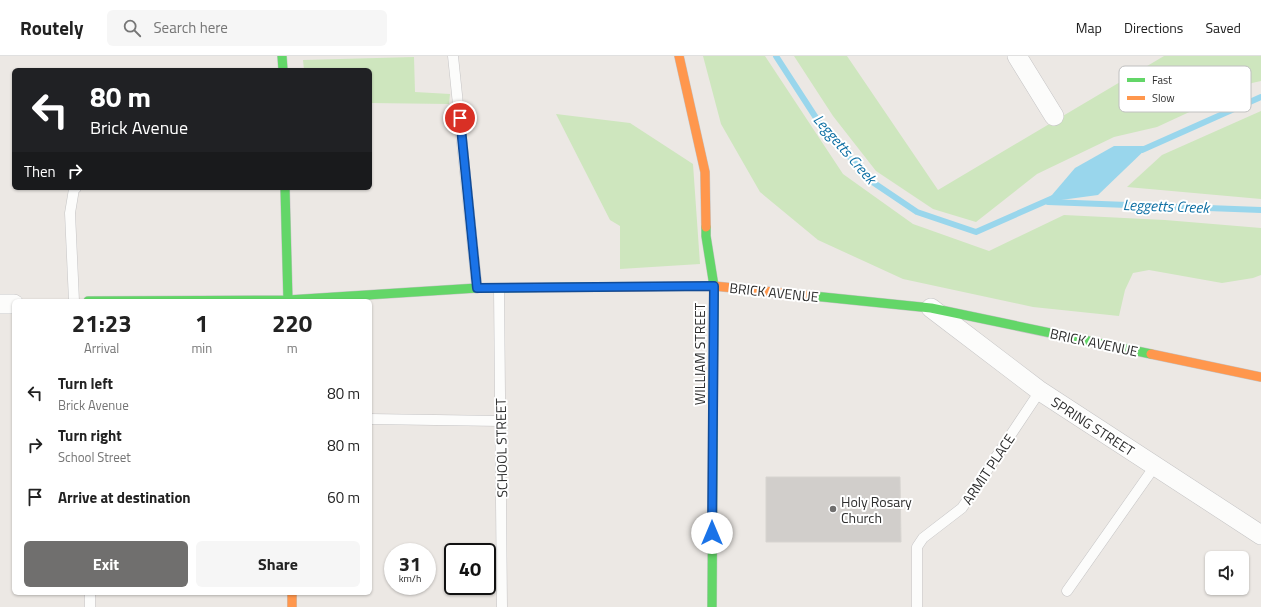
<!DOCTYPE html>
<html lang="en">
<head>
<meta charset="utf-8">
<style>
	:root { --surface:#fff; --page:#f6f6f6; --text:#222; --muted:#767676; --line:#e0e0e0; --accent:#706f6e }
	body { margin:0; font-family:"Titillium Web",sans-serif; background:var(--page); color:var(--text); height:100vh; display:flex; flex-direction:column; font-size:15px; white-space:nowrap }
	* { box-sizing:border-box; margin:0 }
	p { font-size:13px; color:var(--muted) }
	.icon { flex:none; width:22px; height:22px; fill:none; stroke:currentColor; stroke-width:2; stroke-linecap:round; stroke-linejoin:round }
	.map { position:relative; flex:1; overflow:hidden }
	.details { position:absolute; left:12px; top:243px; width:360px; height:296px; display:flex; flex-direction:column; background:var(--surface); border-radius:6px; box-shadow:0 1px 3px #0004 }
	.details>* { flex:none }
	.banner { position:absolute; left:12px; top:12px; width:360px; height:122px; border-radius:6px; box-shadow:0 1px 3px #0004; background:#202124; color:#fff; overflow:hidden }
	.buttons { position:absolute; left:1205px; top:495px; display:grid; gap:8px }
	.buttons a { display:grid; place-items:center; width:44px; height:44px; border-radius:6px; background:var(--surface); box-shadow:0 1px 3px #0004; font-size:20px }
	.speed { position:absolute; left:384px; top:487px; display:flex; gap:8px; font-size:20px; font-weight:700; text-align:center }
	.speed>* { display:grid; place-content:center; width:52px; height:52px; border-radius:50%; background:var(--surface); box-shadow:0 1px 3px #0004; line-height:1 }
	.speed small { font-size:10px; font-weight:400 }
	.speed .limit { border:2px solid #111; border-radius:6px; background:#fff; color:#111 }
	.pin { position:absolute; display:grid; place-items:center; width:34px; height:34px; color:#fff; margin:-17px; border:2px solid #fff; border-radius:50%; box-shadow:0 1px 4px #0007 }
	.me { position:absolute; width:44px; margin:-22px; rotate:0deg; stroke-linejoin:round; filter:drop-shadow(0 0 3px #0008) }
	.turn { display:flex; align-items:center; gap:14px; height:84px; padding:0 12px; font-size:18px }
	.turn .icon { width:52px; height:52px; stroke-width:2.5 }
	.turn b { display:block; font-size:28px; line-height:34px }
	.then { display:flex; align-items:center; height:38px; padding:0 12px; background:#0003; gap:8px; font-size:15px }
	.eta { display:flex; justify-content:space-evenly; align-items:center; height:68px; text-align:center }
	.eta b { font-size:24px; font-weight:700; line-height:28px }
	.button { display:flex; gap:8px; margin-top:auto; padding:8px 12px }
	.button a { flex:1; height:46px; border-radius:6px; background:var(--accent); color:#fff; font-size:16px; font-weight:700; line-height:46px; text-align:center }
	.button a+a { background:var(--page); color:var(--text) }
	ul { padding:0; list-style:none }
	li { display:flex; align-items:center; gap:12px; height:52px; padding:0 12px }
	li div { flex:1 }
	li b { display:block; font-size:15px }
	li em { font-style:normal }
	header { display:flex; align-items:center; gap:24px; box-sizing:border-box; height:56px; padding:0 20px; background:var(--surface); border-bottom:1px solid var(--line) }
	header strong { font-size:19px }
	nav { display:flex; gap:22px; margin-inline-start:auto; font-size:14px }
	.search { width:280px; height:36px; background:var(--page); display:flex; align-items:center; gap:10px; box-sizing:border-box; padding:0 14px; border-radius:6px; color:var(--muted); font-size:15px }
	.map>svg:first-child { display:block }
	.green { fill:#cee6be }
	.water { fill:#99d6ec }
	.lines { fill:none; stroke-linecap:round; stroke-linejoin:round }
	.stream { stroke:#99d6ec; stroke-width:6 }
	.building { fill:#d1cecb; stroke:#d7d4d0 }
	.lane-casing { stroke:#c5c4c5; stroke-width:11 }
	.street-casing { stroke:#c5c4c5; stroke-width:20 }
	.fast-casing { stroke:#c5c4c5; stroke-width:10 }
	.slow-casing { stroke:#c5c4c5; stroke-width:10 }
	.lane { stroke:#fcfcfb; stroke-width:10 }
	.street { stroke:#fcfcfb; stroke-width:19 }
	.fast { stroke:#63d668; stroke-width:9 }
	.slow { stroke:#ff974d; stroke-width:9 }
	.route-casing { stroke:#114b97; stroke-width:10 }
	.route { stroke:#1a73e8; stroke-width:7 }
	.poi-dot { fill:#706f6e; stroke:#fff; stroke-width:1.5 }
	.labels { text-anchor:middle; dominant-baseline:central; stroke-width:4; stroke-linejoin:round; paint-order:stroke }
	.street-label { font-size:14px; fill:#2e2e2e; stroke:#fff }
	.poi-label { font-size:14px; fill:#2e2e2e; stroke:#fff; text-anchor:start }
	.water-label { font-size:15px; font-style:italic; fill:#0d6fa3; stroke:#fff }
	.key { fill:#fff; stroke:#c0c0c0; stroke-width:1 }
	.key-label { font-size:11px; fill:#2e2e2e }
</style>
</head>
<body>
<header>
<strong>Routely</strong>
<div class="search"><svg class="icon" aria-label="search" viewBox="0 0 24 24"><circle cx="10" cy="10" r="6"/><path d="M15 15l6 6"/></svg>Search here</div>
<nav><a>Map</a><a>Directions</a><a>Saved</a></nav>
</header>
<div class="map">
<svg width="1261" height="551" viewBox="0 0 1261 551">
	<rect width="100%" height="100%" fill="#ece8e4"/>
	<g class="green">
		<polygon points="703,0 765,0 843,118 913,168 989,195 1064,159 1165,164 1261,172 1261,219 1253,222 1222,227 1149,214 1133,217 1125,234 1119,260 1033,251 903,223 818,184 760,136 721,68"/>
		<polygon points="794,0 847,0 938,134 1164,0 1261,0 1261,25 1252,27 1157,71 1114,81 1037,118 976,166 933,153 876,115 833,60"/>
		<polygon points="414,1 415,36 450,38 449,48 370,47 370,14 304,14 303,4"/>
		<polygon points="1261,55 1261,143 1127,131 1162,99"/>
		<polygon points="556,58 630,67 693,108 700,208 620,213 620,170 610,164"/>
	</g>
	<polygon class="water" points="1114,90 1149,90 1098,139 1046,146 1075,112"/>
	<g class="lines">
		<g class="stream">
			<polyline points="776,0 820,68 871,125 917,156 976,176 1053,142"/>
			<polyline points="1142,94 1261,41"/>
			<polyline points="1048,146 1261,154"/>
		</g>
	</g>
	<polygon class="building" points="766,421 900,421 901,486 766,486"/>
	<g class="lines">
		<defs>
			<g id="lane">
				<polyline points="453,0 477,232"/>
				<polyline points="499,233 502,551"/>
				<polyline points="74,245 70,157 74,133 76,132"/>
				<polyline points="370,363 500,365"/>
				<polyline points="1067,535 1155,410"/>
				<polyline points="90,537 90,551"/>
				<polyline points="917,551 917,491 923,482 962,452 1040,335"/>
			</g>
			<g id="street">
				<polyline points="1017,0 1054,60"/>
				<polyline points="0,248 14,248"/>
				<polyline points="931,252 1040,335 1261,479"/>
			</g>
			<g id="fast">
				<polyline points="282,0 283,14"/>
				<polyline points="285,132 288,245"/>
				<polyline points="706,171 706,180 714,230 712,551"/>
				<polyline points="813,240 931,252 1151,298"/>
				<polyline points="88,245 288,244 477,232 606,231"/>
			</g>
			<g id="slow">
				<polyline points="679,0 705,116 706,171"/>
				<polyline points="606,231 714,230 813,240"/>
				<polyline points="1151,298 1261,321"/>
				<polyline points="292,537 292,551"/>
			</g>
		</defs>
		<use href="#lane" class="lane-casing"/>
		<use href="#street" class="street-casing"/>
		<use href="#fast" class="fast-casing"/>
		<use href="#slow" class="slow-casing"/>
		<use href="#lane" class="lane"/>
		<use href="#street" class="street"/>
		<use href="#fast" class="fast"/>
		<use href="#slow" class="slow"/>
	</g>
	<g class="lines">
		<defs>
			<polyline id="route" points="460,62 477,232 714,230 712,477"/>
		</defs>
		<use href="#route" class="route-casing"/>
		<use href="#route" class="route"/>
	</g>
	<circle class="poi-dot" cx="833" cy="453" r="4"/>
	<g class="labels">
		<g class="street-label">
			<text transform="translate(774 236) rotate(6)">BRICK AVENUE</text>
			<text transform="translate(1094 286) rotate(12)">BRICK AVENUE</text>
			<text transform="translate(699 298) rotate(-90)">WILLIAM STREET</text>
			<text transform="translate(1093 370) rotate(33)">SPRING STREET</text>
			<text transform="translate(501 392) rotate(-91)">SCHOOL STREET</text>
			<text transform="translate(988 413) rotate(-56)">ARMIT PLACE</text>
		</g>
		<g class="poi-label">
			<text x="841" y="445">Holy Rosary<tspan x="841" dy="16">Church</tspan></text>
		</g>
		<g class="water-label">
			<text transform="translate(845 93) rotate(49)">Leggetts Creek</text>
			<text transform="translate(1166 150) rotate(2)">Leggetts Creek</text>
		</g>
	</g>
	<rect x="1119" y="10" width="132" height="46" rx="6" class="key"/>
	<rect x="1127" y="22" width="18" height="4" fill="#63d668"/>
	<rect x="1127" y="40" width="18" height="4" fill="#ff974d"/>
	<g class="key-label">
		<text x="1152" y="28">Fast</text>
		<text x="1152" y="46">Slow</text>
	</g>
</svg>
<div class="buttons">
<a><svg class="icon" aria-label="sound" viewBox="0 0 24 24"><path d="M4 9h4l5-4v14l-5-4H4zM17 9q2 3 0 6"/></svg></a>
</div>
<div class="speed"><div>31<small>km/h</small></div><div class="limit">40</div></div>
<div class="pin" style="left:460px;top:62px;background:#d93025"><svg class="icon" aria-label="arrive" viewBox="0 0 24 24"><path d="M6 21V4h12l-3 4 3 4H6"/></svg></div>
<svg class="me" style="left:712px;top:477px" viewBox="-20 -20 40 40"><circle r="19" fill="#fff"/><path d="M0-13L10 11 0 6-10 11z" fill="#1a73e8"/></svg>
<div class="banner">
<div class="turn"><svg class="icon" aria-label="left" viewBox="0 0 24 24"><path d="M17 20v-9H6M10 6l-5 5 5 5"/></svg><div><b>80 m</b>Brick Avenue</div></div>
<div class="then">Then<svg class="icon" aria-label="right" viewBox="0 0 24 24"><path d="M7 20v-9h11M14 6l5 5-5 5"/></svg></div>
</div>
<section class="details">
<div class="eta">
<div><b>21:23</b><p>Arrival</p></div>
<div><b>1</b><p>min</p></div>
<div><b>220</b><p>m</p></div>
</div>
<ul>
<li><svg class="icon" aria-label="left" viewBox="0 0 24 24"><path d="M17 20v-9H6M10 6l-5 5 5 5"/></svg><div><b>Turn left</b><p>Brick Avenue</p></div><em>80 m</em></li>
<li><svg class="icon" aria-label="right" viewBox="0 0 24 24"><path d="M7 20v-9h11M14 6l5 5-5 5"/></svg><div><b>Turn right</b><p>School Street</p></div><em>80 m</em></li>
<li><svg class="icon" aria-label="arrive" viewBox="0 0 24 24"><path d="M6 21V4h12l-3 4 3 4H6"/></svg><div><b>Arrive at destination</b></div><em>60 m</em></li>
</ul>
<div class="button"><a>Exit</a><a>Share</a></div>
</section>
</div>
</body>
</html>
